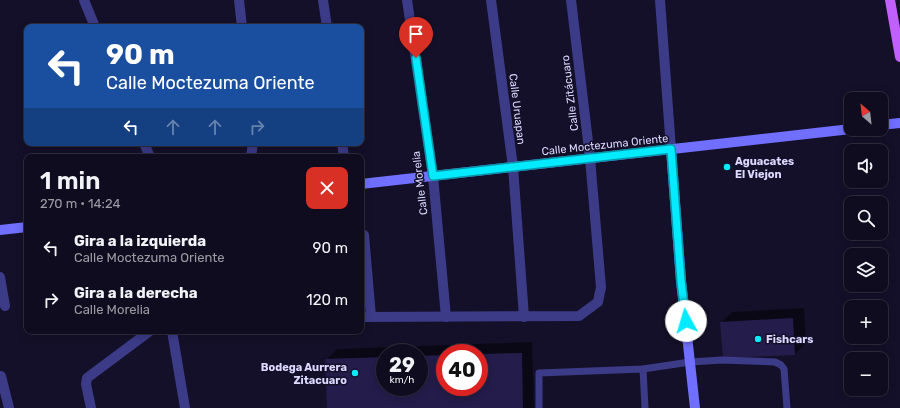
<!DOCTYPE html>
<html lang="es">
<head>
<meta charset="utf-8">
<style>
	:root { --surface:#0f0c1f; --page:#1d1a2c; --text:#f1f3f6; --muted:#9b9ba4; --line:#2f2c3d }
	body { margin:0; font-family:Rubik,sans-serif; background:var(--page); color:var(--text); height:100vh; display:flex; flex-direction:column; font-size:15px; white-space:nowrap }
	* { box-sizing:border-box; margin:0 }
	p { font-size:13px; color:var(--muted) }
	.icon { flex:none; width:22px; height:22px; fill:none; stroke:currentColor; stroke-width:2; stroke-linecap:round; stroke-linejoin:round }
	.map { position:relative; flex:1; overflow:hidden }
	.drawer { position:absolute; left:24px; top:154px; width:340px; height:180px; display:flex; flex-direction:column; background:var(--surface); border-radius:8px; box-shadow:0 2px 10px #0003,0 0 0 1px var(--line) }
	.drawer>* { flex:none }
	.top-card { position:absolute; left:24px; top:24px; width:340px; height:122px; border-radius:8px; box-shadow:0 2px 10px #0003,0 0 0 1px var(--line); background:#1a4fa0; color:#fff; overflow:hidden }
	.needle { width:26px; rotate:332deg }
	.fabs { position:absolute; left:844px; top:92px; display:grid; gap:8px }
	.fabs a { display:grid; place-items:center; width:44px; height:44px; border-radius:8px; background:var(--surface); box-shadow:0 2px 10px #0003,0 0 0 1px var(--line); font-size:20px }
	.speed { position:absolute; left:376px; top:344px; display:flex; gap:8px; font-size:20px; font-weight:700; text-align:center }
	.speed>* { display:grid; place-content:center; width:52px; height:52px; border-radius:50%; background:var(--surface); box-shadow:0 2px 10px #0003,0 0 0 1px var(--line); line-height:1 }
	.speed small { font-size:10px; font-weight:400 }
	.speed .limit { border:6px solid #d22; background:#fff; color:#111 }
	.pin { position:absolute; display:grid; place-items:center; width:34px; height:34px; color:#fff; margin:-41px -17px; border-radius:50% 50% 50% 0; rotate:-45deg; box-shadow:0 0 4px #0007 }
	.pin .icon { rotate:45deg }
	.me { position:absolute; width:44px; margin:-22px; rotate:354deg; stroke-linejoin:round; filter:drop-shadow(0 0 3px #0008) }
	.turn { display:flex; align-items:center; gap:14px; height:84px; padding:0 16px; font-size:18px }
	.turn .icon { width:52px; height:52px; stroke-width:2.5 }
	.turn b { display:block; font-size:28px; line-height:34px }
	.lanes { display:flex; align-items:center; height:38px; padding:0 16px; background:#0003; justify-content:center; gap:20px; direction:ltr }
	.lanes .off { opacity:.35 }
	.round { display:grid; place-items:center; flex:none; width:42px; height:42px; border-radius:8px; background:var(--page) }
	.overview { display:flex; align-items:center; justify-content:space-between; height:68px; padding:0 16px }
	h1 { font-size:24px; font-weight:600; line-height:30px }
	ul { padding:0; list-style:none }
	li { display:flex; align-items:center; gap:12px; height:52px; padding:0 16px }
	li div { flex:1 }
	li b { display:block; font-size:15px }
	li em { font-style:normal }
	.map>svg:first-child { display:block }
	.shadow { fill:#0007; fill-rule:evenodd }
	.building { fill:#241c4a }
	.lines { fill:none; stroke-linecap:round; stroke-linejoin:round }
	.lane { stroke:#3c3b88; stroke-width:7 }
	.street { stroke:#3c3b88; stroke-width:10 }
	.secondary { stroke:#706fff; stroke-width:10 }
	.primary { stroke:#c15fff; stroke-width:10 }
	.route-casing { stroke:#0398a6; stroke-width:10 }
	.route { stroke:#04eaff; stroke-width:7 }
	.poi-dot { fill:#04eaff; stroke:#141029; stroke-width:1.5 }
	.labels { text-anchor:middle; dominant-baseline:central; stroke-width:3; stroke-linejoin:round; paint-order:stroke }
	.street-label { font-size:11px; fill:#dcd8ff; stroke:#141029 }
	.poi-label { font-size:11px; font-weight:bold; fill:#dcd8ff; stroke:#141029; text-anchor:start }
</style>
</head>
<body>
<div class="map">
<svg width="900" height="408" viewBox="0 0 900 408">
	<rect width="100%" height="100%" fill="#141029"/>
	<g class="shadow">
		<polygon points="804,308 806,343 795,354 721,323 732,312"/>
		<path d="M532,342L534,408H328L326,360L337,349ZM385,353H419V387H385ZM445,353H479V387H445Z"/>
	</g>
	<g class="building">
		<polygon points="793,318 795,355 723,358 720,322"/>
		<polygon points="522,353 523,408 327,408 325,359 385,357 385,387 419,387 419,356 445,355 445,387 479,387 479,354"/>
	</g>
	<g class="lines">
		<g class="lane">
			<polyline points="643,369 645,408"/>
			<polyline points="539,408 539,373 643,369 690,362 722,360 775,362 781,365 784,369 787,408"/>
		</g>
		<g class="street">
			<polyline points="84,0 95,27"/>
			<polyline points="239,0 242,27"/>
			<polyline points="323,0 327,27"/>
			<polyline points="407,0 433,176 446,317"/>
			<polyline points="491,0 513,167 524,317"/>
			<polyline points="660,0 671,149"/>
			<polyline points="144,143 150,157"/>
			<polyline points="342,143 344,157"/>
			<polyline points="251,157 253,143"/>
			<polyline points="364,235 371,317"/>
			<polyline points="0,277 5,306"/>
			<polyline points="361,317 579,316 598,302 601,287 590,158 571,0"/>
			<polyline points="172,331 185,408"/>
			<polyline points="1,376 9,408"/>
			<polyline points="91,408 86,384 87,378 150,331"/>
		</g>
		<g class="secondary">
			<polyline points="881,125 900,123"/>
			<polyline points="671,149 681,281 695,408"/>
			<polyline points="361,184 851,129"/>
			<polyline points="0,230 27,227"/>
		</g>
		<polyline class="primary" points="890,0 900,57"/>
	</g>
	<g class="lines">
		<defs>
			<polyline id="route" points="416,58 433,176 671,149 681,281 686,321"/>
		</defs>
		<use href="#route" class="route-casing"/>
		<use href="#route" class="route"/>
	</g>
	<g class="poi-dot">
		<circle cx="727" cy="167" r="4"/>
		<circle cx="758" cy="339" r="4"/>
		<circle cx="355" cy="373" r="4"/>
	</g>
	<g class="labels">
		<g class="street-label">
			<text transform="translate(570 93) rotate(-97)">Calle Zitácuaro</text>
			<text transform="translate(517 109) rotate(83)">Calle Uruapan</text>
			<text transform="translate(605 145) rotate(-6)">Calle Moctezuma Oriente</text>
			<text transform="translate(420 183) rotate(-97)">Calle Morelia</text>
		</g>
		<g class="poi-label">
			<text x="735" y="161">Aguacates<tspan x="735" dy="13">El Viejon</tspan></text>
			<text x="766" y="339">Fishcars</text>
			<text x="347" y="367" text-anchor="end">Bodega Aurrera<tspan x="347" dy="13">Zitacuaro</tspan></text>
		</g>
	</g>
</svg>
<div class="fabs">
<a><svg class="needle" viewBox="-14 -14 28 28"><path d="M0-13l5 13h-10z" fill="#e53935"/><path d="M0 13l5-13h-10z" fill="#9b9ba4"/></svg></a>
<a><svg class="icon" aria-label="sound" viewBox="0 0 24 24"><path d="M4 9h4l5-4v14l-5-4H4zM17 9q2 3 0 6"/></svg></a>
<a><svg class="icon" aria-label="search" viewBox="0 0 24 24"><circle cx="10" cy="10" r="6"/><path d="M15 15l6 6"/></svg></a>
<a><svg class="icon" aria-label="layers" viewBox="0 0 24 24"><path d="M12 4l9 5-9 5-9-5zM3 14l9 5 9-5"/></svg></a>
<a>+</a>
<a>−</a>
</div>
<div class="speed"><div>29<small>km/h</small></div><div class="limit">40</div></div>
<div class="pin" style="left:416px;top:58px;background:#d93025"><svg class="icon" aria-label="arrive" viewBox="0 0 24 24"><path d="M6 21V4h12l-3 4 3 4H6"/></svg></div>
<svg class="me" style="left:686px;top:321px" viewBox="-20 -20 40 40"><circle r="19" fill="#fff"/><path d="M0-13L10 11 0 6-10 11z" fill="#04eaff"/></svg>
<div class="top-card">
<div class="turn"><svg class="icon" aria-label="left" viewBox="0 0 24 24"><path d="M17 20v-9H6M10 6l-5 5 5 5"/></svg><div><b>90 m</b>Calle Moctezuma Oriente</div></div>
<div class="lanes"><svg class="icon" aria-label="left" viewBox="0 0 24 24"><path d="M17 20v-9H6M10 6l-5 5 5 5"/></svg><svg class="icon off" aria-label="ahead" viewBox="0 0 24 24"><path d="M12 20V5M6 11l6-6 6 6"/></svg><svg class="icon off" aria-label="ahead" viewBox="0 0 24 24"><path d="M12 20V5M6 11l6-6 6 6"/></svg><svg class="icon off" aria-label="right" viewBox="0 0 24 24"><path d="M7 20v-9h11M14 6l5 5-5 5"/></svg></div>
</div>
<section class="drawer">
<div class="overview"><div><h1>1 min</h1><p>270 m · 14:24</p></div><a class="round" style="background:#d93025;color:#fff"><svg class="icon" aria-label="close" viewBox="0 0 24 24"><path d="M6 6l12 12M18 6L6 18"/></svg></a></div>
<ul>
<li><svg class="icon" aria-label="left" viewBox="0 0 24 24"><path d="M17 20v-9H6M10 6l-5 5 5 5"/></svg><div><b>Gira a la izquierda</b><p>Calle Moctezuma Oriente</p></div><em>90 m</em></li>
<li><svg class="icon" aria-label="right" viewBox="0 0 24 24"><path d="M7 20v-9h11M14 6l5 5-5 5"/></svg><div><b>Gira a la derecha</b><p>Calle Morelia</p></div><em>120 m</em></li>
</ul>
</section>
</div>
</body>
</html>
